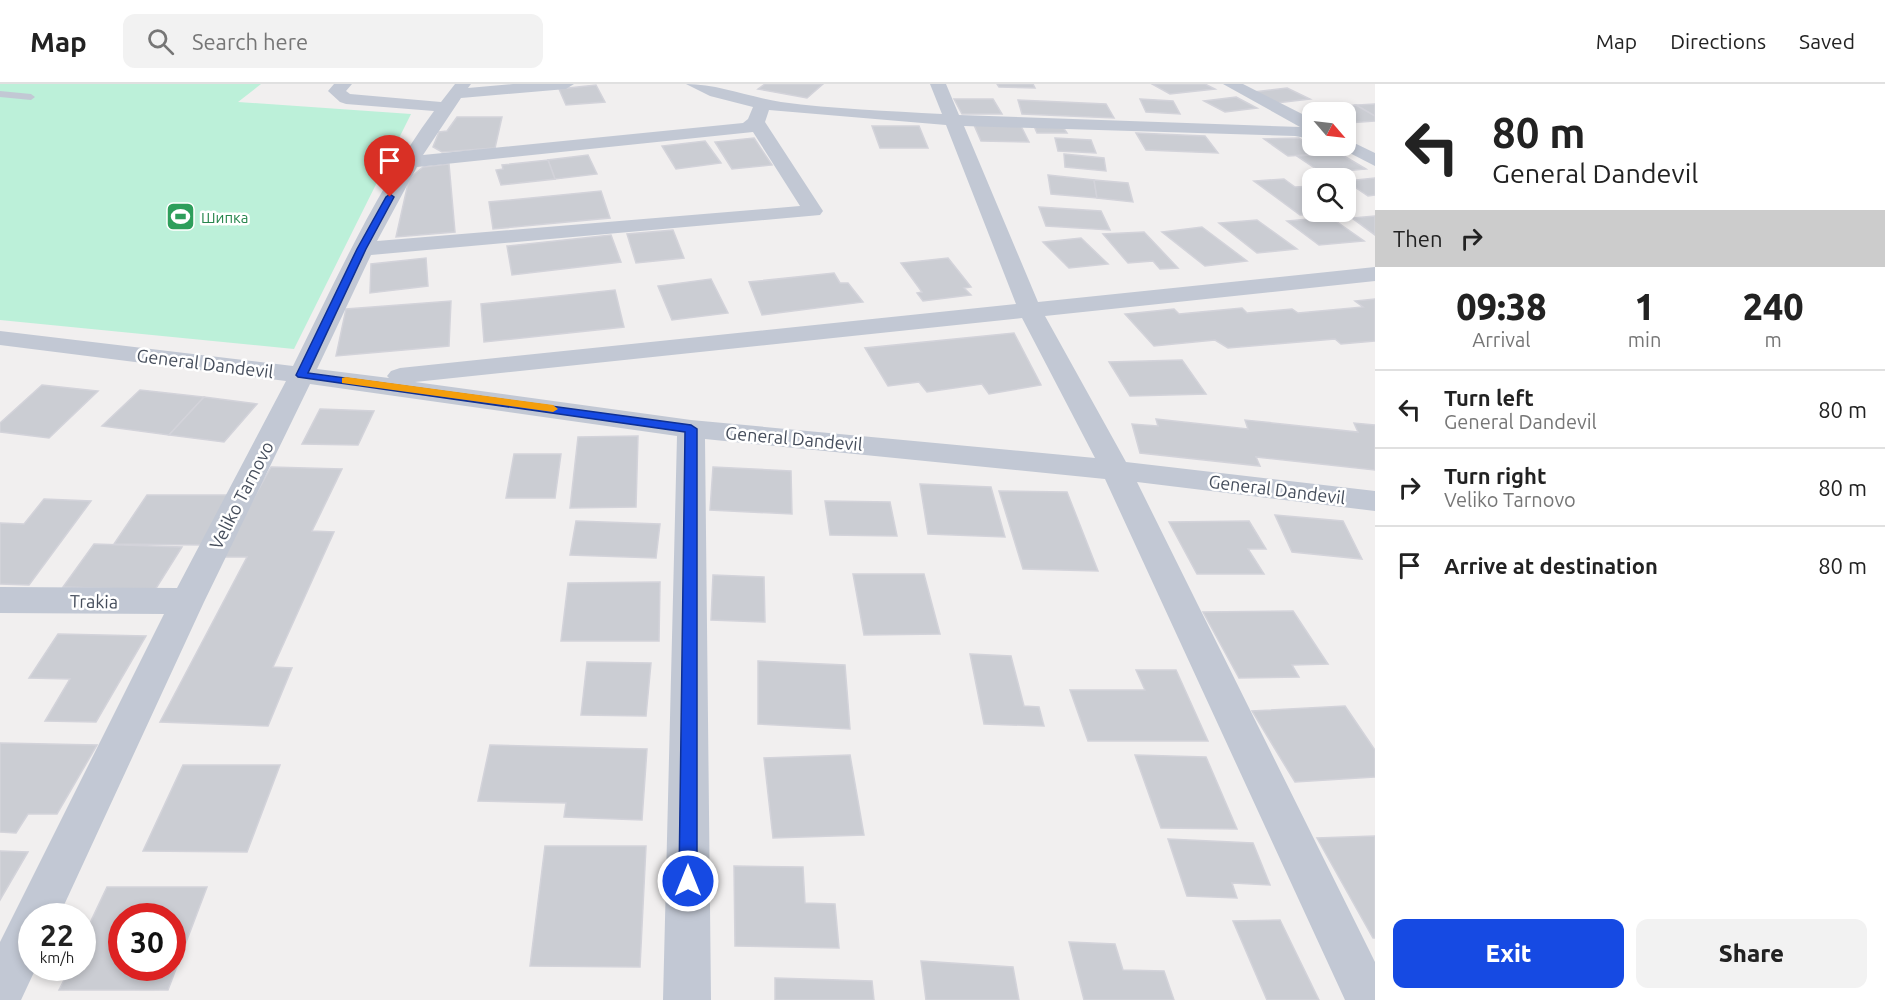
<!DOCTYPE html>
<html lang="en">
<head>
<meta charset="utf-8">
<style>
	:root { --surface:#fff; --page:#f2f2f2; --text:#222; --muted:#767676; --line:#e0e0e0; --accent:#164ae3 }
	body { margin:0; font-family:Ubuntu,sans-serif; background:var(--page); color:var(--text); height:100vh; display:flex; flex-direction:column; font-size:22px; white-space:nowrap }
	* { box-sizing:border-box; margin:0 }
	p { font-size:20px; color:var(--muted) }
	.icon { flex:none; width:33px; height:33px; fill:none; stroke:currentColor; stroke-width:2; stroke-linecap:round; stroke-linejoin:round }
	.map { position:relative; flex:1; overflow:hidden }
	.drawer { display:flex; flex-direction:column; background:var(--surface); width:510px }
	.drawer>* { flex:none }
	.top-card { background:#fff; color:var(--text); overflow:hidden }
	.needle { width:39px; rotate:118deg }
	.buttons { position:absolute; left:1302px; top:18px; display:grid; gap:12px }
	.buttons a { display:grid; place-items:center; width:54px; height:54px; border-radius:12px; background:var(--surface); box-shadow:0 3px 9px #0003; font-size:30px }
	.speed { position:absolute; left:18px; top:819px; display:flex; gap:12px; font-size:30px; font-weight:700; text-align:center }
	.speed>* { display:grid; place-content:center; width:78px; height:78px; border-radius:50%; background:var(--surface); box-shadow:0 3px 9px #0003; line-height:1 }
	.speed small { font-size:15px; font-weight:400 }
	.speed .limit { border:9px solid #d22; background:#fff; color:#111 }
	.pin { position:absolute; display:grid; place-items:center; width:51px; height:51px; color:#fff; margin:-62px -26px; border-radius:50% 50% 50% 0; rotate:-45deg; box-shadow:0 0 6px #0007 }
	.pin .icon { rotate:45deg }
	.me { position:absolute; width:66px; margin:-33px; rotate:0deg; stroke-linejoin:round; filter:drop-shadow(0 0 4px #0008) }
	.turn { display:flex; align-items:center; gap:21px; height:126px; padding:0 18px; font-size:27px }
	.turn .icon { width:78px; height:78px; stroke-width:2.5 }
	.turn b { display:block; font-size:42px; line-height:51px }
	.then { display:flex; align-items:center; height:57px; padding:0 18px; background:#0003; gap:12px; font-size:22px }
	.eta { display:flex; justify-content:space-evenly; align-items:center; height:102px; text-align:center }
	.eta b { font-size:36px; font-weight:800; line-height:42px }
	.action { display:flex; gap:12px; margin-top:auto; padding:12px 18px }
	.action a { flex:1; height:69px; border-radius:12px; background:var(--accent); color:#fff; font-size:24px; font-weight:800; line-height:69px; text-align:center }
	.action a+a { background:var(--page); color:var(--text) }
	ul { padding:0; list-style:none }
	li { display:flex; align-items:center; gap:18px; height:78px; padding:0 18px; border-top:2px solid var(--line) }
	li div { flex:1 }
	li b { display:block; font-size:22px }
	li em { font-style:normal }
	header { display:flex; align-items:center; gap:36px; box-sizing:border-box; height:84px; padding:0 30px; background:var(--surface); border-bottom:2px solid var(--line) }
	header strong { font-size:28px }
	nav { display:flex; gap:33px; margin-inline-start:auto; font-size:21px }
	.search { width:420px; height:54px; background:var(--page); display:flex; align-items:center; gap:15px; box-sizing:border-box; padding:0 21px; border-radius:12px; color:var(--muted); font-size:22px }
	main { display:flex; flex:1; min-height:0 }
	.map>svg:first-child { display:block }
	.green { fill:#bcf0d9 }
	.building { fill:#cbcdd3; stroke:#d3d3da; stroke-width:1.5; fill-rule:evenodd }
	.lines { fill:none; stroke-linecap:round; stroke-linejoin:round }
	.lane { fill:#c2c8d4; fill-rule:evenodd }
	.street { fill:#c2c8d4; fill-rule:evenodd }
	.route { fill:#164ae3; stroke:#0e3094; stroke-width:1.5 }
	.slow { fill:#f59e0b }
	.labels { text-anchor:middle; dominant-baseline:central; stroke-width:5; stroke-linejoin:round; paint-order:stroke }
	.far-leisure-label { font-size:15px; fill:#27864d; stroke:#fff; text-anchor:start }
	.street-label { font-size:18px; fill:#464e5c; stroke:#fff }
</style>
</head>
<body>
<header>
<strong>Map</strong>
<div class="search"><svg class="icon" aria-label="search" viewBox="0 0 24 24"><circle cx="10" cy="10" r="6"/><path d="M15 15l6 6"/></svg>Search here</div>
<nav><a>Map</a><a>Directions</a><a>Saved</a></nav>
</header>
<main>
<div class="map">
<svg width="1375" height="916" viewBox="0 0 1375 916">
	<rect width="100%" height="100%" fill="#f1efef"/>
	<polygon class="green" points="0,0 261,0 238,18 411,30 294,265 0,236"/>
	<g class="building">
		<polygon points="765,0 823,0 807,14 758,5"/>
		<polygon points="997,0 1033,0 1035,4 999,3"/>
		<polygon points="1152,0 1205,0 1215,5 1170,10"/>
		<polygon points="596,1 605,18 566,21 559,5"/>
		<polygon points="1287,4 1310,15 1276,19 1254,8"/>
		<polygon points="1236,13 1257,24 1225,28 1204,17"/>
		<polygon points="954,15 993,15 1002,30 962,30"/>
		<polygon points="1140,15 1173,17 1180,30 1146,28"/>
		<polygon points="1018,16 1106,20 1114,34 1022,30"/>
		<polygon points="1375,20 1375,32 1356,21"/>
		<polygon points="1356,21 1375,32 1375,37 1348,39 1346,28 1330,28 1321,24"/>
		<polygon points="457,33 502,33 495,64 442,68 433,63 439,48 447,47"/>
		<polygon points="974,41 1021,42 1029,58 981,57"/>
		<polygon points="872,42 919,42 928,64 880,64"/>
		<polygon points="1034,42 1063,43 1067,49 1037,49"/>
		<polygon points="1136,49 1205,52 1218,69 1146,66"/>
		<polygon points="754,54 772,81 732,85 715,58"/>
		<polygon points="1055,54 1091,56 1096,69 1058,67"/>
		<polygon points="1299,54 1322,70 1288,72 1264,55"/>
		<polygon points="705,57 721,79 676,85 662,62"/>
		<polygon points="1339,69 1366,85 1322,89 1297,72"/>
		<polygon points="1064,70 1104,74 1106,87 1065,83"/>
		<polygon points="588,71 597,90 555,95 548,76"/>
		<polygon points="548,76 555,95 501,101 496,86 503,85 502,81"/>
		<polygon points="449,80 455,148 396,153 409,95 423,83"/>
		<polygon points="1048,91 1094,96 1097,114 1051,110"/>
		<polygon points="1375,94 1375,111 1368,112 1346,97"/>
		<polygon points="1284,95 1295,103 1312,102 1312,114 1309,114 1312,117 1312,128 1329,129 1300,131 1254,97"/>
		<polygon points="1094,96 1128,99 1133,118 1097,114"/>
		<polygon points="601,107 610,134 493,145 489,118"/>
		<polygon points="1039,123 1101,127 1110,146 1046,142"/>
		<polygon points="1375,132 1375,151 1352,134"/>
		<polygon points="1330,133 1364,157 1319,161 1287,137"/>
		<polygon points="1257,136 1297,165 1257,169 1219,139"/>
		<polygon points="1202,143 1247,177 1205,182 1162,148"/>
		<polygon points="673,146 684,174 636,179 627,150"/>
		<polygon points="1144,148 1178,184 1160,185 1153,177 1128,179 1103,150"/>
		<polygon points="611,151 621,178 512,191 507,162"/>
		<polygon points="1081,154 1108,180 1069,184 1043,158"/>
		<polygon points="426,174 428,202 370,209 371,180"/>
		<polygon points="948,174 971,203 964,204 971,211 923,217 917,209 922,208 901,179"/>
		<polygon points="834,189 840,199 848,199 863,218 762,231 749,198"/>
		<polygon points="711,195 728,229 672,236 658,202"/>
		<polygon points="615,206 624,243 484,258 481,220"/>
		<polygon points="1375,215 1375,257 1341,260 1335,255 1228,264 1215,256 1154,262 1125,230 1174,225 1179,230 1242,224 1247,229 1292,225 1298,229 1363,223 1355,217"/>
		<polygon points="451,217 449,262 336,272 346,225"/>
		<polygon points="1014,249 1041,301 989,310 982,300 927,308 919,298 888,302 865,264"/>
		<polygon points="1182,276 1206,310 1130,312 1109,278"/>
		<polygon points="42,301 98,307 49,354 0,348 0,339"/>
		<polygon points="140,306 204,313 169,351 102,342"/>
		<polygon points="204,313 257,320 224,358 169,351"/>
		<polygon points="320,325 374,327 358,361 302,360"/>
		<polygon points="1156,335 1248,345 1245,336 1358,348 1354,339 1375,341 1375,386 1256,373 1260,382 1140,369 1132,340 1158,342"/>
		<polygon points="638,352 636,423 570,424 578,353"/>
		<polygon points="514,370 561,370 555,414 506,414"/>
		<polygon points="271,383 342,385 312,447 334,448 273,583 292,584 268,642 160,638 247,473 221,473"/>
		<polygon points="713,383 791,387 792,430 710,426"/>
		<polygon points="920,400 991,403 1005,453 928,450"/>
		<polygon points="999,407 1067,408 1098,487 1023,485"/>
		<polygon points="147,411 231,411 204,461 114,460"/>
		<polygon points="44,415 91,417 29,501 0,500 0,439 24,440"/>
		<polygon points="825,417 890,418 897,452 830,451"/>
		<polygon points="1275,431 1343,437 1362,475 1292,468"/>
		<polygon points="576,437 660,440 656,474 570,471"/>
		<polygon points="1249,437 1266,465 1248,465 1264,490 1197,490 1169,438"/>
		<polygon points="94,460 182,463 155,506 63,503"/>
		<polygon points="853,490 924,490 940,550 864,551"/>
		<polygon points="713,491 764,493 765,538 711,536"/>
		<polygon points="660,498 659,557 561,557 568,499"/>
		<polygon points="1293,527 1328,580 1292,581 1299,593 1239,594 1203,528"/>
		<polygon points="58,550 146,552 96,638 45,637 70,595 29,594"/>
		<polygon points="970,570 1011,572 1024,622 1039,623 1044,642 984,640"/>
		<polygon points="758,577 845,581 850,645 758,640"/>
		<polygon points="587,578 651,579 646,632 581,631"/>
		<polygon points="1136,586 1176,586 1208,657 1088,657 1070,606 1145,606"/>
		<polygon points="1345,622 1375,666 1375,693 1295,698 1252,627"/>
		<polygon points="0,659 97,661 57,730 28,730 16,749 0,748"/>
		<polygon points="490,661 647,665 642,736 564,733 566,719 478,717"/>
		<polygon points="850,671 864,751 773,754 764,674"/>
		<polygon points="1135,671 1206,673 1237,745 1161,744"/>
		<polygon points="183,681 280,681 247,768 143,767"/>
		<polygon points="1375,752 1375,854 1373,854 1317,754"/>
		<polygon points="1168,755 1253,759 1270,801 1232,799 1237,814 1187,812"/>
		<polygon points="545,762 646,762 640,883 530,882"/>
		<polygon points="0,767 28,768 0,816"/>
		<polygon points="734,782 803,783 805,819 835,820 839,864 735,862"/>
		<path d="M107,803H207L168,906H59L70,884H82V856ZM122,832H172V884H122Z"/>
		<polygon points="1280,836 1319,916 1267,916 1233,837"/>
		<polygon points="1069,858 1115,860 1123,886 1164,887 1174,916 1084,916"/>
		<polygon points="921,877 1013,883 1019,916 926,916"/>
		<polygon points="775,894 872,897 874,916 775,916"/>
	</g>
	<g class="lines">
		<polygon class="lane" points="0,7 31,10 35,13 31,16 0,13"/>
		<g class="street">
			<path d="M334,0H352L346,7L350,10L441,18L455,0H471L468,4L513,0H574L566,5L461,14L423,71L743,39L748,35L753,23L710,12L686,0C718,0 749,13 781,18C834,25 888,27 942,30L930,0H946L959,31L1300,43L1223,0H1243L1312,35V55L1295,52L964,42L1038,218L1375,183V197L1045,232L1126,378L1375,407V427L1137,398L1375,878V916H1345L1105,395L705,355L711,916H663L677,352L310,300L204,518L59,832H32V884H36L21,916H0V858L164,530L0,529V503L177,504L286,297L0,261V247L293,282C337,194 376,106 434,27L346,20L340,18L328,7ZM769,26L946,41L1016,220L400,284L391,287L387,292L389,294L317,285L371,171L820,131L823,127L765,38ZM753,48L800,122L377,157L417,83ZM1022,234L1095,374L691,336L415,298Z"/>
			<polygon points="1346,55 1375,69 1375,82 1340,64 1338,62 1346,62"/>
		</g>
	</g>
	<polygon class="route" points="390,110 394,113 366,165 308,289 691,341 697,345 697,797 695,803 688,806 681,803 679,797 685,348 298,293 296,291 357,165 386,113"/>
	<polygon class="slow" points="346,293 553,321 558,325 553,328 342,299 342,294"/>
	<defs>
		<symbol id="stadium-square" viewBox="-11 -11 22 22"><rect x="-9" y="-9" width="18" height="18" rx="4" fill="#2e9e5b" stroke="#fff"/><path d="M0-5a6.5 5 0 1 0 0 10a6.5 5 0 1 0 0-10ZM-3.5-1.8h7v3.6h-7Z" fill="#fff"/></symbol>
	</defs>
	<g fill-rule="evenodd">
		<use href="#stadium-square" x="164" y="116" width="33" height="33"/>
	</g>
	<g class="labels">
		<g class="far-leisure-label">
			<text x="201" y="133">Шипка</text>
		</g>
		<g class="street-label">
			<text transform="translate(205 279) rotate(7)">General Dandevil</text>
			<text transform="translate(794 354) rotate(5)">General Dandevil</text>
			<text transform="translate(1277 405) rotate(7)">General Dandevil</text>
			<text transform="translate(241 411) rotate(-63)">Veliko Tarnovo</text>
			<text transform="translate(94 517) rotate(1)">Trakia</text>
		</g>
	</g>
</svg>
<div class="buttons">
<a><svg class="needle" viewBox="-14 -14 28 28"><path d="M0-13l5 13h-10z" fill="#e53935"/><path d="M0 13l5-13h-10z" fill="#767676"/></svg></a>
<a><svg class="icon" aria-label="search" viewBox="0 0 24 24"><circle cx="10" cy="10" r="6"/><path d="M15 15l6 6"/></svg></a>
</div>
<div class="speed"><div>22<small>km/h</small></div><div class="limit">30</div></div>
<div class="pin" style="left:390px;top:113px;background:#d93025"><svg class="icon" aria-label="arrive" viewBox="0 0 24 24"><path d="M6 21V4h12l-3 4 3 4H6"/></svg></div>
<svg class="me" style="left:688px;top:797px" viewBox="-20 -20 40 40"><circle r="17" fill="#164ae3" stroke="#fff" stroke-width="3"/><path d="M0-11L8 9 0 5-8 9z" fill="#fff"/></svg>
</div>
<section class="drawer">
<div class="top-card">
<div class="turn"><svg class="icon" aria-label="left" viewBox="0 0 24 24"><path d="M17 20v-9H6M10 6l-5 5 5 5"/></svg><div><b>80 m</b>General Dandevil</div></div>
<div class="then">Then<svg class="icon" aria-label="right" viewBox="0 0 24 24"><path d="M7 20v-9h11M14 6l5 5-5 5"/></svg></div>
</div>
<div class="eta">
<div><b>09:38</b><p>Arrival</p></div>
<div><b>1</b><p>min</p></div>
<div><b>240</b><p>m</p></div>
</div>
<ul>
<li><svg class="icon" aria-label="left" viewBox="0 0 24 24"><path d="M17 20v-9H6M10 6l-5 5 5 5"/></svg><div><b>Turn left</b><p>General Dandevil</p></div><em>80 m</em></li>
<li><svg class="icon" aria-label="right" viewBox="0 0 24 24"><path d="M7 20v-9h11M14 6l5 5-5 5"/></svg><div><b>Turn right</b><p>Veliko Tarnovo</p></div><em>80 m</em></li>
<li><svg class="icon" aria-label="arrive" viewBox="0 0 24 24"><path d="M6 21V4h12l-3 4 3 4H6"/></svg><div><b>Arrive at destination</b></div><em>80 m</em></li>
</ul>
<div class="action"><a>Exit</a><a>Share</a></div>
</section>
</main>
</body>
</html>
